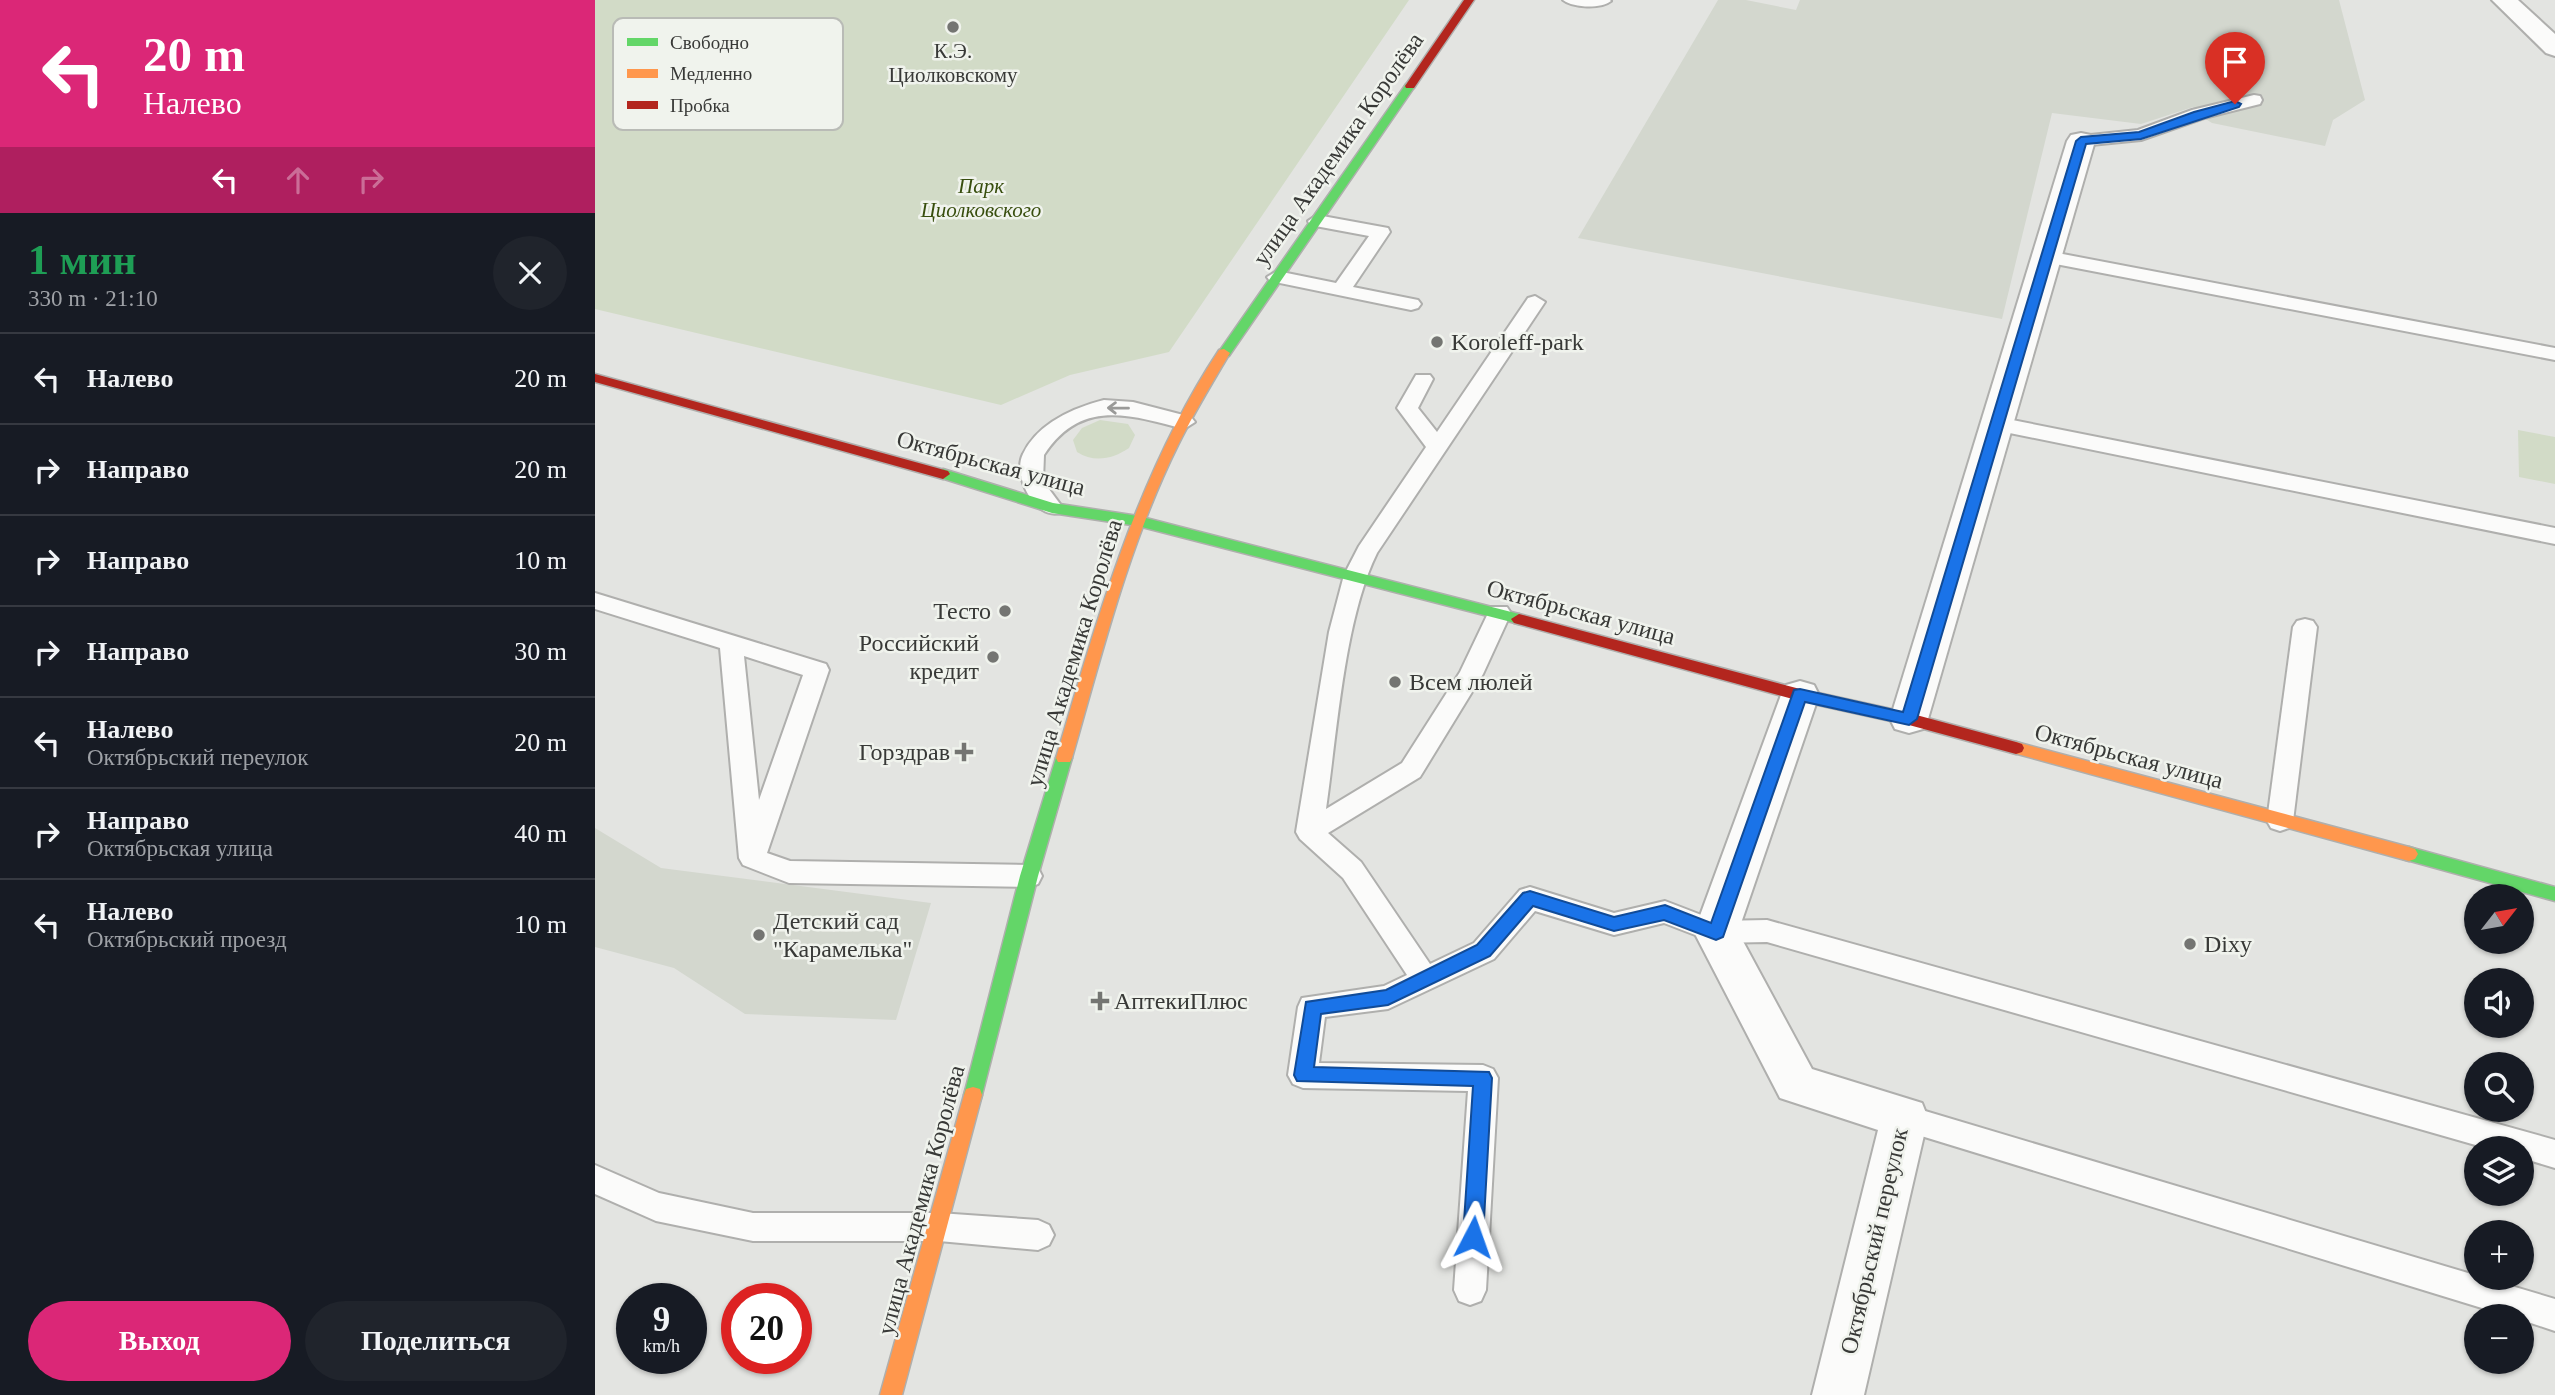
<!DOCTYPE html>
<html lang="ru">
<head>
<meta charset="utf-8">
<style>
	:root { --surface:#171b24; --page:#20242c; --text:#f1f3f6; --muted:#9ea1a6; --line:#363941; --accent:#db2777 }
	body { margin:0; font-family:"Times New Roman",serif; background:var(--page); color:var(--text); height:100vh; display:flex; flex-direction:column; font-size:26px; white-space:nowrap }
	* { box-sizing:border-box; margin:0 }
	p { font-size:23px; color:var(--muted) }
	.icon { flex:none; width:38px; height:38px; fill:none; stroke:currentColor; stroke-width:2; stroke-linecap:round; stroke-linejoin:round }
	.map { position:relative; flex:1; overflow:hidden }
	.drawer { display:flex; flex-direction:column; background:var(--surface); width:595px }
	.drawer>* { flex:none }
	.guide { background:#db2777; color:#fff; overflow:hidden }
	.needle { width:46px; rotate:59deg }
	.fabs { position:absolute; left:1869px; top:884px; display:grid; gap:14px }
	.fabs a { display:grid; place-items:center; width:70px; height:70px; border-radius:50%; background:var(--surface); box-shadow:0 2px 5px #0004; font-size:35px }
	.speed { position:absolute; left:21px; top:1283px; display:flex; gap:14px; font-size:35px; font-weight:700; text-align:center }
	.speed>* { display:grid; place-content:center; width:91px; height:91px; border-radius:50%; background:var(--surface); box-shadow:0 2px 5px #0004; line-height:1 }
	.speed small { font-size:18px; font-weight:400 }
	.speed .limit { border:10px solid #d22; background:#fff; color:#111 }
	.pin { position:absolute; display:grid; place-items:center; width:60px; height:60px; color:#fff; margin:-72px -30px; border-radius:50% 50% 50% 0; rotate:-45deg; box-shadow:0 0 7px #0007 }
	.pin .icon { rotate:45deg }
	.me { position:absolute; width:77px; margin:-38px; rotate:4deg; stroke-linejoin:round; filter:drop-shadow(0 0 5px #0008) }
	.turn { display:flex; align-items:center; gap:24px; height:147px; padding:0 28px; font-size:32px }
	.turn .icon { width:91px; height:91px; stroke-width:2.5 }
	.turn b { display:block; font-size:49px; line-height:60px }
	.lanes { display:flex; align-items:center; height:66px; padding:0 28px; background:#0003; justify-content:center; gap:35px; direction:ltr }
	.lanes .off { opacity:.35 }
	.round { display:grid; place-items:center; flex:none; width:74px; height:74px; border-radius:37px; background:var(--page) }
	.overview { display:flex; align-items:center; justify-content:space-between; height:119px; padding:0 28px }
	h1 { font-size:42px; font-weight:600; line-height:52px; color:#1e9e55 }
	.action { display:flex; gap:14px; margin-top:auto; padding:14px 28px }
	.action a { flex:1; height:80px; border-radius:42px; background:var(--accent); color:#fff; font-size:28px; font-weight:600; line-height:80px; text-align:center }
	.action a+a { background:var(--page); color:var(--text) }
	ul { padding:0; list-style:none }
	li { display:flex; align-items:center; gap:21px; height:91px; padding:0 28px; border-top:2px solid var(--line) }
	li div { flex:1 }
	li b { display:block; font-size:26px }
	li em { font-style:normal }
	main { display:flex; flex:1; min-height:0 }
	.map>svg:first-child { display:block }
	.built { fill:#d3d7ce }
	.green { fill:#d2dbc7 }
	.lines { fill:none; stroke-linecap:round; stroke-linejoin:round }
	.lane-casing { stroke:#afafad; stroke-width:4 }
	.street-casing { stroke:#afafad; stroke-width:4 }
	.fast-casing { stroke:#afafad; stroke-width:3 }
	.slow-casing { stroke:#afafad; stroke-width:3 }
	.jam-casing { stroke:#afafad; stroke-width:3 }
	.lane { fill:#fbfbfa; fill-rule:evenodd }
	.street { fill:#fbfbfa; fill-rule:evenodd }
	.fast { fill:#63d668; fill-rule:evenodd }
	.slow { fill:#ff974d; fill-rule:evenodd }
	.jam { fill:#b3261e; fill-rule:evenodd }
	.oneway { stroke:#9a9a98 }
	.route { fill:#1a73e8; stroke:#114b97; stroke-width:2 }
	.poi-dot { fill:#747572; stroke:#f0f3ed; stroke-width:2.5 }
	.labels { text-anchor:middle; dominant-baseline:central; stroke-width:5; stroke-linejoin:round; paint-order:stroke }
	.far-poi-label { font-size:21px; fill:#383937; stroke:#f0f3ed }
	.far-park-label { font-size:21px; font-style:italic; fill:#384e0e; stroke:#f0f3ed }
	.street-label { font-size:24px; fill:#383937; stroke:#f0f3ed }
	.poi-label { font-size:24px; fill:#383937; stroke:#f0f3ed; text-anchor:start }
	.key { fill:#f0f3ed; stroke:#b9bbb6; stroke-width:2 }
	.key-label { font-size:19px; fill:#383937 }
</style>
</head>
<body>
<main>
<section class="drawer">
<div class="guide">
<div class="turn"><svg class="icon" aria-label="left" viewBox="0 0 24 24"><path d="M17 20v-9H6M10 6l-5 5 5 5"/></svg><div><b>20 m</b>Налево</div></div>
<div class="lanes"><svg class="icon" aria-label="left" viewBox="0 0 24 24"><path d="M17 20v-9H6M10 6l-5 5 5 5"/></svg><svg class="icon off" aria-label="ahead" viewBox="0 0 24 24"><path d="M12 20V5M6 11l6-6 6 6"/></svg><svg class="icon off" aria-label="right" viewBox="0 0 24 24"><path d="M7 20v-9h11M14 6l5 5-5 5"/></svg></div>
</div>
<div class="overview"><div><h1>1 мин</h1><p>330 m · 21:10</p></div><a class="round"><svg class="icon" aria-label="close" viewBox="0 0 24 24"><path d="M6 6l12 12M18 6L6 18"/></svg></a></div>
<ul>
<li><svg class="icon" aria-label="left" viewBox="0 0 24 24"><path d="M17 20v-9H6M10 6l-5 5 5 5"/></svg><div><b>Налево</b></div><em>20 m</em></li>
<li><svg class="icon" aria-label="right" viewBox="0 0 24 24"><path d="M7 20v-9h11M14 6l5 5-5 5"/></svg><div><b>Направо</b></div><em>20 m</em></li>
<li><svg class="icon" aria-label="right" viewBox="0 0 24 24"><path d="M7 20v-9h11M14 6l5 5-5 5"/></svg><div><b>Направо</b></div><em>10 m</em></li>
<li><svg class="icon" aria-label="right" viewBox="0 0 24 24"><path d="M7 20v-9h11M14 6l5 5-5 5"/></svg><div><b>Направо</b></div><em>30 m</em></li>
<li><svg class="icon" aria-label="left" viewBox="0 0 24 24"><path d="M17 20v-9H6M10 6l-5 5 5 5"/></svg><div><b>Налево</b><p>Октябрьский переулок</p></div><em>20 m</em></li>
<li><svg class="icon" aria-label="right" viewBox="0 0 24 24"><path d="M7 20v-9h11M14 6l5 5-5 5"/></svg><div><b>Направо</b><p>Октябрьская улица</p></div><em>40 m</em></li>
<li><svg class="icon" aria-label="left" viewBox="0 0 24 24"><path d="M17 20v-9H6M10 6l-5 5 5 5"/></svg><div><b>Налево</b><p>Октябрьский проезд</p></div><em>10 m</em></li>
</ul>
<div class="action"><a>Выход</a><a>Поделиться</a></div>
</section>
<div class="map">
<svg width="1960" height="1395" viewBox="0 0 1960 1395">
	<rect width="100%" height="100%" fill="#e3e4e1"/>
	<g class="built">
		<polygon points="1123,0 1151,0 1201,10 1205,0 1744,0 1770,100 1738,120 1730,146 1617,123 1603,114 1598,107 1546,124 1457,113 1407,319 983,238"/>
		<polygon points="0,828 66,868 336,903 301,1020 150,1014 79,968 0,947"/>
	</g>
	<g class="green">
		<polygon points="0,0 814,0 574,352 475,375 406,405 0,309"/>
		<path d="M505,420L533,424L540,435L534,448C518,459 499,463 482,452L478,440L487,428Z"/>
		<polygon points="1923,430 1960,437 1960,484 1924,477"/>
	</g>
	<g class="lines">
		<defs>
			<g id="lane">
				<path d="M968,0H1015L1016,1C1006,9 978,8 968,0Z"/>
				<polygon points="1659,95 1665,96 1667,100 1665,104 1609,118 1546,140 1486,146 1477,141 1486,136 1543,130 1597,110"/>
				<polygon points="722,215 793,228 795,232 758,287 823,300 826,304 823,308 816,310 675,281 672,277 682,271 741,283 774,236 715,225 713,221"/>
				<polygon points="1452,251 1960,348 1960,360 1445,261 1443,257 1445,253"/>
				<path d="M940,296L950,302L782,553C749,620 742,733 731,809L807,763L865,672L896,607H912L916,613L888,674L825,777L733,833L766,862L835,964L879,943L925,890L935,887L1019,913L1070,901L1122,921L1172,920L1960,1140V1168L1927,1158V1148H1891L1172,942L1121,943L1069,923L1019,935L940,911L899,959L793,1009L730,1017L724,1063L888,1065L898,1069L903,1078L891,1290L886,1301L875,1305L864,1301L859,1290L873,1091L708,1088L698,1084L693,1075L703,1007L707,998L789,986L812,975L748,878L705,839L701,832L734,632L749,575L764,546L831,447L802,408L821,375H835L838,379L823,408L842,432L933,298Z"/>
				<path d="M509,400L538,402L596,417L600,422L589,429C535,415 486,398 449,455L448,481L468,508L465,513C440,520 417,475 428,454C443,423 478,408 509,400Z"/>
				<polygon points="1402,417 1960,528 1960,544 1395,429 1391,424"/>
				<path d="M0,593L231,664L234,670L172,853L195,861L434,865L443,868L447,876L443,884L434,887L194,883L148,865L144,858L125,648L0,609ZM149,656L208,675L164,800Z"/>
				<polygon points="1710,619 1718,621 1722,627 1698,821 1694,828 1685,831 1676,828 1672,821 1698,627 1702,621"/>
				<polygon points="1310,1105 1960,1299 1960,1331 1927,1320 1927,1316 1913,1316 1310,1131 1299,1127 1295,1118 1299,1109"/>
				<polygon points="0,1165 64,1193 158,1213 344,1213 443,1220 454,1225 459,1235 454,1245 443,1250 344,1241 158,1241 61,1221 0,1194"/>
			</g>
			<g id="street">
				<polygon points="1897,0 1923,0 1960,34 1960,56 1951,53"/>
				<polygon points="1486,133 1496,135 1500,141 1333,719 1328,729 1314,733 1300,729 1295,719 1472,141 1476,135"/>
				<polygon points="1205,681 1219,685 1224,695 1143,932 1217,1069 1327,1103 1333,1118 1269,1395 1217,1395 1283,1130 1185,1098 1099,932 1186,695 1191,685"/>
			</g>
			<g id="fast">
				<polygon points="811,84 820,86 634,356 624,356 623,353"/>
				<polygon points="348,469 458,503 543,516 924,614 932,619 924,624 543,526 457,513 343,477 341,474"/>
				<polygon points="469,752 475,754 477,758 443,876 387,1095 385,1101 378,1103 371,1101 369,1095 425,876 461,758 463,754"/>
				<polygon points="1814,847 1960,887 1960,901 1808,859 1805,854 1808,849"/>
			</g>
			<g id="slow">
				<path d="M629,349L635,353C617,383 599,413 583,445C534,544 507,653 477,758L475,762H463L461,758C503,617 542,474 624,350Z"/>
				<polygon points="1421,742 1814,847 1820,849 1823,854 1820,859 1814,861 1415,752 1413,748 1415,744"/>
				<polygon points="378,1087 385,1089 387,1095 307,1395 285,1395 369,1095 371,1089"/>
			</g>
			<g id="jam">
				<polygon points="869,0 879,0 819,88 811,88 810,86"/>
				<polygon points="0,374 353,471 355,474 348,479 0,382"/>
				<polygon points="924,614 1205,689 1314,713 1421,742 1427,744 1429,748 1427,752 1421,754 1314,725 1205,701 919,623 916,619"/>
			</g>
		</defs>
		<use href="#lane" class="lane-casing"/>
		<use href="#street" class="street-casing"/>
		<use href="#fast" class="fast-casing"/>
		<use href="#slow" class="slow-casing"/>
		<use href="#jam" class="jam-casing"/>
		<use href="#lane" class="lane"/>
		<use href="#street" class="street"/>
		<use href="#fast" class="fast"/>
		<use href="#slow" class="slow"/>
		<use href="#jam" class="jam"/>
	</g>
	<defs><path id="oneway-shaft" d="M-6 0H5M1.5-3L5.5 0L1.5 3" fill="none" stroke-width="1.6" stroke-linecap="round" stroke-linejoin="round" transform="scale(1.75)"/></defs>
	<use class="oneway" href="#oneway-shaft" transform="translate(523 408) rotate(-179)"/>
	<polygon class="route" points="1640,101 1646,104 1644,107 1546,139 1491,144 1322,719 1314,725 1210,702 1128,937 1121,940 1069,920 1019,931 938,906 895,956 793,1005 726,1014 719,1067 894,1072 897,1078 888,1237 885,1244 878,1247 871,1244 868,1237 878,1086 702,1081 699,1075 711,1002 791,990 882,945 928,893 935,891 1019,917 1070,905 1116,923 1199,690 1205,689 1308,712 1481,141 1486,137 1544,132 1599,112"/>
	<g class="poi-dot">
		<circle cx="358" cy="27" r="7"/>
		<circle cx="842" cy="342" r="7"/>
		<circle cx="410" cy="611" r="7"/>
		<circle cx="398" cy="657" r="7"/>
		<circle cx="800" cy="682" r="7"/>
		<path d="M365.5 741.5h7v7h7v7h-7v7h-7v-7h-7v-7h7z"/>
		<circle cx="164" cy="935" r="7"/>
		<circle cx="1595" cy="944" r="7"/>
		<path d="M501.5 990.5h7v7h7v7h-7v7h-7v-7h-7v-7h7z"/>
	</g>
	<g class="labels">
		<g class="far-poi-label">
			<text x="358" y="51">К.Э.<tspan x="358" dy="24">Циолковскому</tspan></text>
		</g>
		<g class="far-park-label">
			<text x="386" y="186">Парк<tspan x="386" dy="24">Циолковского</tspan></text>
		</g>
		<g class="street-label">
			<text transform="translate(743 149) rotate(-55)">улица Академика Королёва</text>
			<text transform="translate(396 463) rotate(15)">Октябрьская улица</text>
			<text transform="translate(986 612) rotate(15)">Октябрьская улица</text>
			<text transform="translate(479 653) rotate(-73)">улица Академика Королёва</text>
			<text transform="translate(1534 756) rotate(15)">Октябрьская улица</text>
			<text transform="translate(326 1200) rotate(-75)">улица Академика Королёва</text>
			<text transform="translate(1279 1241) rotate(-77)">Октябрьский переулок</text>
		</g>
		<g class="poi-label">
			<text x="856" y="342">Koroleff-park</text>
			<text x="396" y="611" text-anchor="end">Тесто</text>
			<text x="384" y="643" text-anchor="end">Российский<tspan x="384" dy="28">кредит</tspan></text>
			<text x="814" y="682">Всем люлей</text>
			<text x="355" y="752" text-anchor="end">Горздрав</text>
			<text x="178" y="921">Детский сад<tspan x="178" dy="28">"Карамелька"</tspan></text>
			<text x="1609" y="944">Dixy</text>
			<text x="519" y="1001">АптекиПлюс</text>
		</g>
	</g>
	<rect x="18" y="18" width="230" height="112" rx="10" class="key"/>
	<rect x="32" y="38" width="31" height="8" fill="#63d668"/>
	<rect x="32" y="69" width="31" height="9" fill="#ff974d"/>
	<rect x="32" y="101" width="31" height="8" fill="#b3261e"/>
	<g class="key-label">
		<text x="75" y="49">Свободно</text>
		<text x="75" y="80">Медленно</text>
		<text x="75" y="112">Пробка</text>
	</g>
</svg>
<div class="fabs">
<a><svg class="needle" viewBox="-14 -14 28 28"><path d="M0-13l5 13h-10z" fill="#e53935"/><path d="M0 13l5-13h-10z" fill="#9ea1a6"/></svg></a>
<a><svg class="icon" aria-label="sound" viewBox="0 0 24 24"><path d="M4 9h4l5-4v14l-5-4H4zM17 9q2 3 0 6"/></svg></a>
<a><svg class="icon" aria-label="search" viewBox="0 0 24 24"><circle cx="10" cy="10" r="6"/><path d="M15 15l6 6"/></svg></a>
<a><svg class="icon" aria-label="layers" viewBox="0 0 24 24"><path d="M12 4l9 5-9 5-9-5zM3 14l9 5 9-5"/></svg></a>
<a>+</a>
<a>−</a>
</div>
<div class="speed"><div>9<small>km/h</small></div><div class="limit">20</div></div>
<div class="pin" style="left:1640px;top:104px;background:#d93025"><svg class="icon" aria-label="arrive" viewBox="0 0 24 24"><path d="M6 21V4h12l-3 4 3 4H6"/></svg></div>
<svg class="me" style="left:878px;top:1237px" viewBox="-20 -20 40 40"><path d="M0-17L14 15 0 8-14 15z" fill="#1a73e8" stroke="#fff" stroke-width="4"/></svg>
</div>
</main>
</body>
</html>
